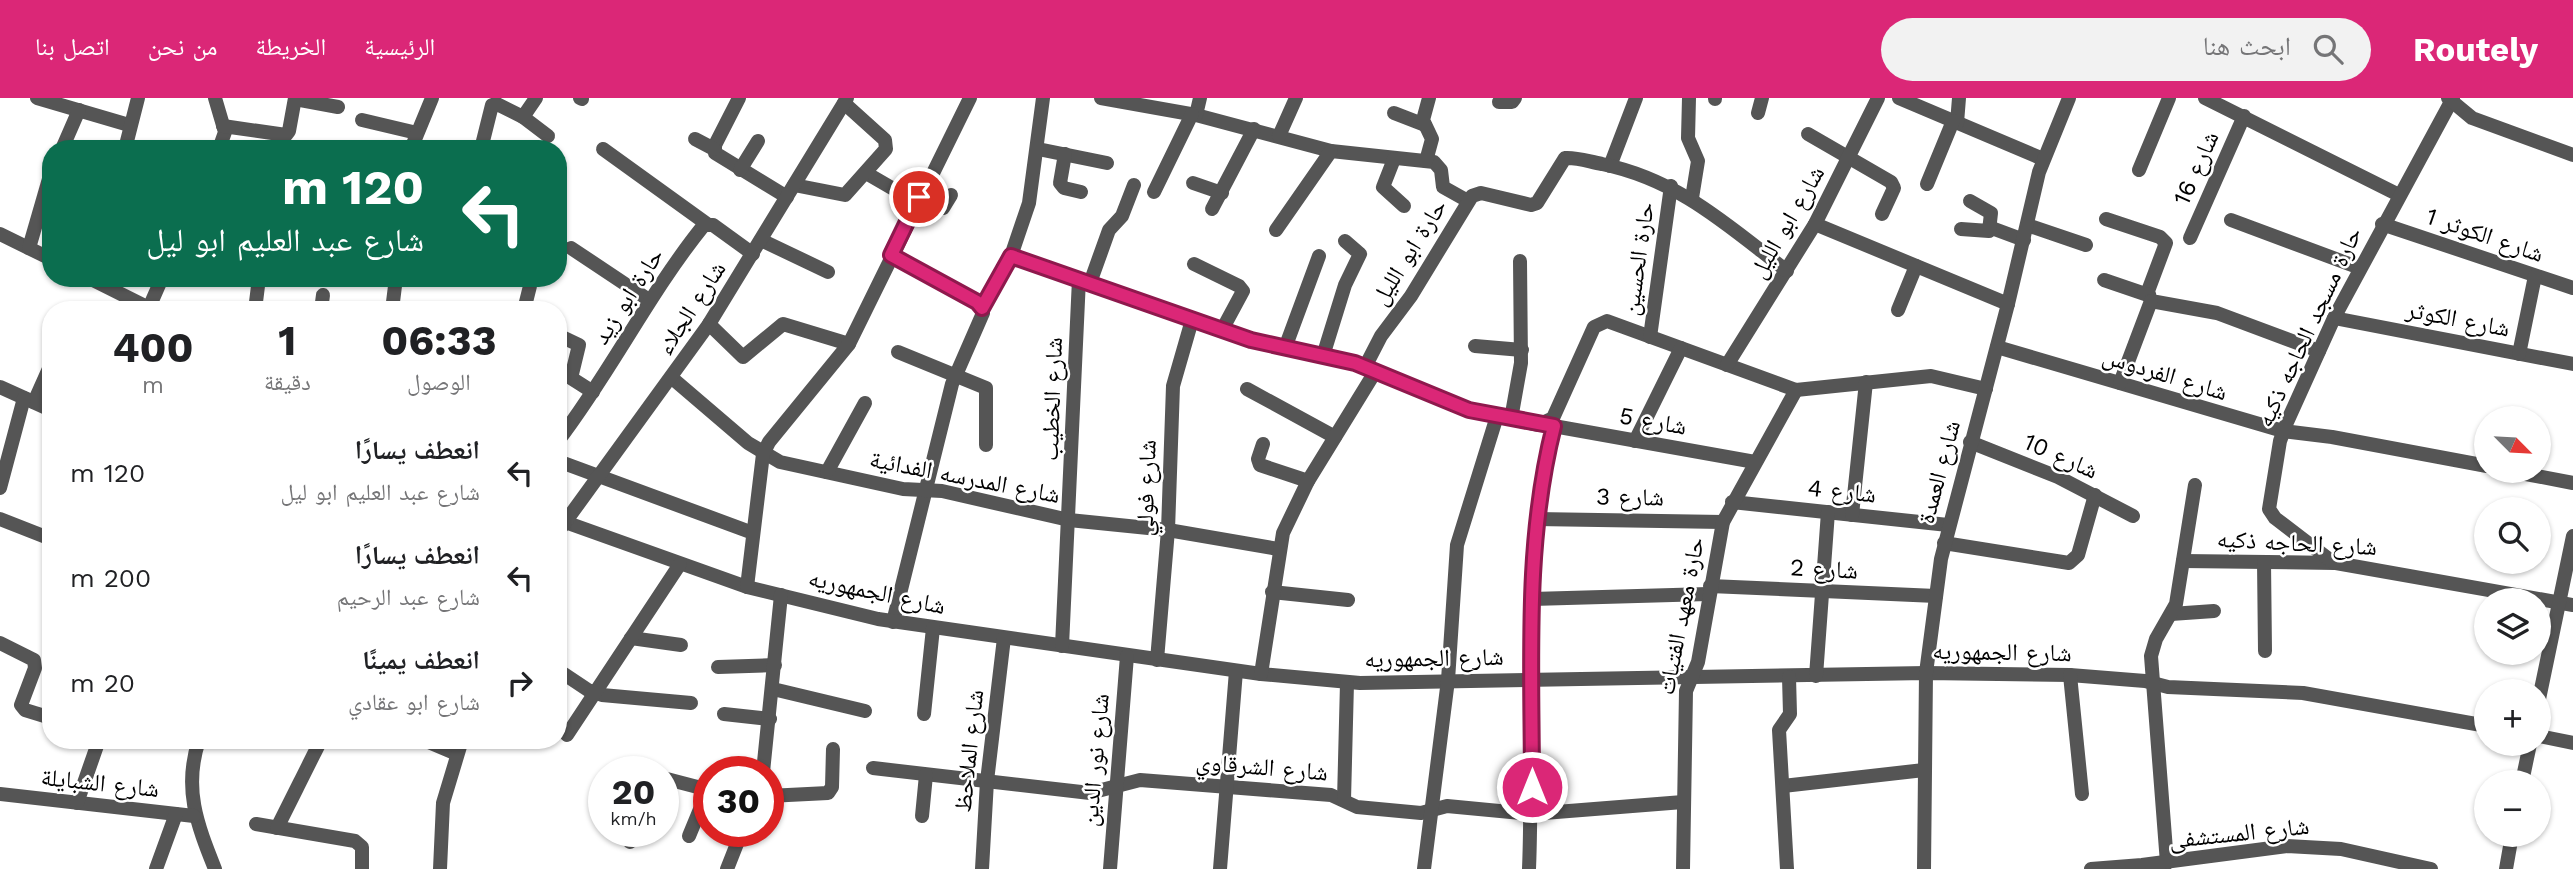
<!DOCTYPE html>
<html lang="ar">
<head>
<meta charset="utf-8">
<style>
	:root { --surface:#fff; --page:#f2f2f2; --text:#202124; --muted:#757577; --accent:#db2777 }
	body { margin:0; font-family:"Work Sans","Noto Naskh Arabic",sans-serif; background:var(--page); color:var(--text); direction:rtl; height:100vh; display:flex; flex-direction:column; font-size:26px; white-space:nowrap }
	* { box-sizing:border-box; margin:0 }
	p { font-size:23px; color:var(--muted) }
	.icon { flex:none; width:38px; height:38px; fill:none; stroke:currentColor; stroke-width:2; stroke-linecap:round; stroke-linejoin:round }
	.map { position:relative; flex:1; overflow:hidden; direction:ltr }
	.panel { position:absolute; left:42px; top:203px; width:525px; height:448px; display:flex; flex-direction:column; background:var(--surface); border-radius:28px; box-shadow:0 2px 5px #0004; direction:rtl }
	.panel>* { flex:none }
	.hud { position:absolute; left:42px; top:42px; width:525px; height:147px; border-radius:28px; box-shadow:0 2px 5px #0004; direction:rtl; background:#0b6e4f; color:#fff; overflow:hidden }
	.needle { width:46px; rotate:114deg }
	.buttons { position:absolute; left:2474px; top:308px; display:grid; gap:14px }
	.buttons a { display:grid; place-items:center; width:77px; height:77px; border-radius:50%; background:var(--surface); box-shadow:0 2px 5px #0004; font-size:35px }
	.speed { position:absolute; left:588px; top:658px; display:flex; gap:14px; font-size:35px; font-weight:700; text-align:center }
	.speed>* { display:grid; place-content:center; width:91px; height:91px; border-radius:50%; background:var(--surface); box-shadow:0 2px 5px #0004; line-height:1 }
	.speed small { font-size:18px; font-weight:400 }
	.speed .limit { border:10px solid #d22; background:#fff; color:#111 }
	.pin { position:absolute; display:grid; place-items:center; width:60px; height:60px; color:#fff; margin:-30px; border:4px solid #fff; border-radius:50%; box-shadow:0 2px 7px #0007 }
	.me { position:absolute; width:77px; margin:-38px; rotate:0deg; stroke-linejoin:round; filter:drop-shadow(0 0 5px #0008) }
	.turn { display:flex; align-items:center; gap:24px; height:147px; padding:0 28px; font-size:32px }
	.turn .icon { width:91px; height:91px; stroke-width:2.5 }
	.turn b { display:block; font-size:49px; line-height:60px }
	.eta { display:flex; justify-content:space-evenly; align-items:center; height:119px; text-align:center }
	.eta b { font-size:42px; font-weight:700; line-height:49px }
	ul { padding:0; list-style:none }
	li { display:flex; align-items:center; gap:21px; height:105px; padding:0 28px }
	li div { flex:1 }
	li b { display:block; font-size:26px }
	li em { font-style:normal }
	header { display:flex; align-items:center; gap:42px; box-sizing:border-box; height:98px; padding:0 35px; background:var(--accent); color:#fff }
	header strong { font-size:33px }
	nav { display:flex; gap:38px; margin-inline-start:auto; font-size:24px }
	.search { width:490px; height:63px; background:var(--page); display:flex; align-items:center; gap:18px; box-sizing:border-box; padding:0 24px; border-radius:38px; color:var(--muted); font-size:26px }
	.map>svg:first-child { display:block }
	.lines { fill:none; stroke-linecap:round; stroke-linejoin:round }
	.minor { stroke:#555; stroke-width:14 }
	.tertiary { stroke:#555; stroke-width:14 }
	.route-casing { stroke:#8e194d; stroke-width:18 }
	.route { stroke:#db2777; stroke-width:12 }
	.labels { text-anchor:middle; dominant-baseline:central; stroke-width:5; stroke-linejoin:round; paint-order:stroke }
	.street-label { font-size:24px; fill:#000; stroke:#fff }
</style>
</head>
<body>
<header>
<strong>Routely</strong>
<div class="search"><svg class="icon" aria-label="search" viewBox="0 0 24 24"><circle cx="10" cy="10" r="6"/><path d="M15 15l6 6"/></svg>ابحث هنا</div>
<nav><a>الرئيسية</a><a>الخريطة</a><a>من نحن</a><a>اتصل بنا</a></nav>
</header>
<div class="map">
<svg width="2573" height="771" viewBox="0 0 2573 771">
	<rect width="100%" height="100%" fill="#fff"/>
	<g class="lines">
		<g class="minor">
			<polyline points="37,0 129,27"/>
			<polyline points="215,0 225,34 219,51"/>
			<polyline points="580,0 582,1"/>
			<polyline points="739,0 715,47 715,55 787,99"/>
			<polyline points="1101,0 1196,17 1331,53 1434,64 1441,72 1443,89 1468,103"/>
			<polyline points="1689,0 1688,40 1698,63 1692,100"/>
			<polyline points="1899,0 2043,61"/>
			<polyline points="2205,0 2399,97"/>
			<polyline points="295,1 338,9"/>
			<polyline points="1715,1 1715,0"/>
			<polyline points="1499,4 1512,4 1515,0"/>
			<polyline points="1394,15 1425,27"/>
			<polyline points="1758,15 1762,0"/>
			<polyline points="1196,17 1200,0"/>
			<polyline points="523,19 548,38"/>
			<polyline points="362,22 417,35"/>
			<polyline points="1957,25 1959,0"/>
			<polyline points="223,28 286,37 289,33 295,0"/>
			<polyline points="1808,36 1891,84 1894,90 1882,116"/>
			<polyline points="1279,38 1296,0"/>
			<polyline points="695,41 714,51"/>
			<polyline points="62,51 79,12"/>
			<polyline points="125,51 138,0"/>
			<polyline points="411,51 432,0"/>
			<polyline points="481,51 492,7 497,6 523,19 536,0"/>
			<polyline points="603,51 707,126"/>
			<polyline points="1038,51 1107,65"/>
			<polyline points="1065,56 1060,85 1064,90 1081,94"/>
			<polyline points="1394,61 1383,89 1404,108"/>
			<polyline points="1426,63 1432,41 1423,22 1429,0"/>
			<polyline points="1610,68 1636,0"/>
			<polyline points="740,72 758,43"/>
			<polyline points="2139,72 2169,0"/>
			<polyline points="866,75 916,104"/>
			<polyline points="1193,85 1222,95"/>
			<polyline points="1927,86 1953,23"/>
			<polyline points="794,87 845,97 886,51 885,42 844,5"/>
			<polyline points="1154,94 1192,16"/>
			<polyline points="919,99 943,110 951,97"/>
			<polyline points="1212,111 1254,31"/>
			<polyline points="2106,121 2160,139 2166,145 2148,193 2151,203 2217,215 2319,253"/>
			<polyline points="2231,122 2360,170"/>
			<polyline points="1815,126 2008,206"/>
			<polyline points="2382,126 2573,190"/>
			<polyline points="2027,127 2086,147"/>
			<polyline points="1989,129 2024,142"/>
			<polyline points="1961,131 1989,133 1991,115 1970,103"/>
			<polyline points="1276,132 1331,53"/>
			<polyline points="0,136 51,161"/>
			<polyline points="2190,140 2244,18"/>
			<polyline points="761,142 828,174"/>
			<polyline points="29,150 51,74"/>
			<polyline points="571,150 649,202"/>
			<polyline points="891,157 977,204 983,215 952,286 893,524"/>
			<polyline points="1011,158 1251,242 1355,265 1469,312 1538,327 1553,320 1594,229 1607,223 1796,292 1931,278 1986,291"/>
			<polyline points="1194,166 1239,188 1243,193 1222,232"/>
			<polyline points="89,180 153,212"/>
			<polyline points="2104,182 2148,197"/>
			<polyline points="1090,185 1109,132 1122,118 1134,87"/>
			<polyline points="982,210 1011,158 1029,105 1043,0"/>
			<polyline points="148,212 162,180"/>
			<polyline points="255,212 259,180"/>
			<polyline points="321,212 323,197"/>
			<polyline points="392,212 396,180"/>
			<polyline points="524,212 530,188"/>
			<polyline points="1898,212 1916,168"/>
			<polyline points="2334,220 2573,266"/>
			<polyline points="709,226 743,259 783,226 849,246"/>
			<polyline points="558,237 579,247 571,280 593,294"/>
			<polyline points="1650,239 1671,88"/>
			<polyline points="1475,248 1522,252"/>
			<polyline points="1997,249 2283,333 2332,339 2487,368"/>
			<polyline points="1285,250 1319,158"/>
			<polyline points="898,254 986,290 986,347"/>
			<polyline points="2519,256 2535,178"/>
			<polyline points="1323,258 1345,187 1360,156 1345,143"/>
			<polyline points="1727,267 1815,126 1878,0"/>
			<path d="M1365,269L1381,238L1411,198L1472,98L1481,95L1531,107L1537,105L1565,60C1577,59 1590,64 1602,66C1679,82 1727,127 1787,173"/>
			<polyline points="672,280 748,345 780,364 903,391 942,393 1069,422 1168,432 1278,451"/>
			<polyline points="2120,285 2151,203"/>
			<polyline points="0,289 51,312"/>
			<polyline points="1247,291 1335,339"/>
			<polyline points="34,304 51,266"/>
			<polyline points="1511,321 1521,265 1520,163"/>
			<polyline points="1548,327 1755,364"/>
			<path d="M558,343C611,274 649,195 704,127H713L753,156"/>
			<polyline points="1635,343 1681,250"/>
			<polyline points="1970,344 2058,379 2133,418"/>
			<polyline points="1263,346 1258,361 1260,367 1308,383"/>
			<polyline points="558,363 753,435"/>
			<polyline points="2510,373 2573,385"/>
			<polyline points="827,374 865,305"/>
			<polyline points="0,390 24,300"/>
			<polyline points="1732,404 1948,427"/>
			<polyline points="1852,417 1866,284"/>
			<polyline points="0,421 51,441"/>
			<polyline points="1536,421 1723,424"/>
			<polyline points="565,424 747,489 878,521 1261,576 1360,585 1926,575 2070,577 2145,583 2168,589 2303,595 2487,628"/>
			<polyline points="558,434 709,226 847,0"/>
			<polyline points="1944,445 2069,465 2078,457 2095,397"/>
			<polyline points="2183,463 2336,465 2573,507"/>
			<polyline points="2264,464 2265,553"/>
			<polyline points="2334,465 2275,420 2269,411 2280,343 2287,324 2334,220 2453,0"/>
			<polyline points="1710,488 1936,498"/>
			<polyline points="747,489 763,356 769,344 849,246 970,0"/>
			<polyline points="1272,494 1348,502"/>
			<polyline points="1532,501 1708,496"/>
			<polyline points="2171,516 2214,513"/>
			<polyline points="631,540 681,547"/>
			<polyline points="0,545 34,562 35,570 21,607 25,612 51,620"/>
			<polyline points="1062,548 1079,181"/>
			<polyline points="1157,562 1168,432 1173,288 1192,222"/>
			<polyline points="718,569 775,567"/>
			<polyline points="558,572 588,592 602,597 691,605"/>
			<polyline points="1261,576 1283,435 1308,383 1375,274"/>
			<polyline points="2070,577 2082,696"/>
			<polyline points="1816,578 1828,414"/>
			<polyline points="773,591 865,613"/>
			<polyline points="2539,601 2573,438"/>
			<polyline points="724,616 770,621"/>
			<polyline points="924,616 933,530"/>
			<polyline points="567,637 680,466"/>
			<polyline points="2539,638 2573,645"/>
			<path d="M199,642C183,690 197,726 215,771"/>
			<polyline points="424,642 457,656"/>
			<polyline points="873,670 1090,695 1140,682 1331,697 1357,709 1421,715 1447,708 1531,716 1683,704"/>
			<polyline points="763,674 781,497"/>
			<polyline points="663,680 709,692"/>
			<polyline points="2522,684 2530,646"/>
			<polyline points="1783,688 1924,672"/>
			<polyline points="0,696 194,718"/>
			<polyline points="768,698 828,695 832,689 833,651"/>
			<polyline points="1344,702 1347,585"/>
			<polyline points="77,705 99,642"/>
			<polyline points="922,718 926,677"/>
			<polyline points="256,726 355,743 362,749 362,771"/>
			<polyline points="277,730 321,642"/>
			<polyline points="689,738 708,692"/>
			<polyline points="630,744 635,733"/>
			<polyline points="2167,765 2151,558 2156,541 2176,506 2195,387"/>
			<polyline points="156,771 176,716"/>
			<polyline points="440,771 443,705 462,642"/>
			<polyline points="727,771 742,733"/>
			<polyline points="982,771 987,683 1004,540"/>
			<polyline points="1110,771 1127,558"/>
			<polyline points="1220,771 1236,573"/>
			<polyline points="1424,771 1448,582 1457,447 1497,318"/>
			<path d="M1529,771C1535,624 1518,472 1554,328"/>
			<polyline points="1683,771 1686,593 1698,564 1723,424 1796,292"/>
			<polyline points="1787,771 1779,632 1790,616 1789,579"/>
			<polyline points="1924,771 1926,575 1941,461 2008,206 2039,74 2069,0"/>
			<polyline points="2091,771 2142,767 2287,748 2341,751 2431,771"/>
			<polyline points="2506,771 2512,737"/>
		</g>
		<polyline class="tertiary" points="2448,0 2472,20 2573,57"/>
	</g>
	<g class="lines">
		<defs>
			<path id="route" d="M919,99L891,157L977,204L982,210L1011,158L1251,242L1355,265L1469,312L1554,328C1524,446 1532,568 1532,689"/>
		</defs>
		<use href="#route" class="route-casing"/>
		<use href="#route" class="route"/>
	</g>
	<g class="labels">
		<g class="street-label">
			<text transform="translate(2196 70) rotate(-66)">شارع 16</text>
			<text transform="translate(1787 124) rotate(-60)">شارع ابو الليل</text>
			<text transform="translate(2485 137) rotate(19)">شارع الكوثر 1</text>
			<text transform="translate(1409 154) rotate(-58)">حارة ابو الليل</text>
			<text transform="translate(1638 161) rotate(-82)">حارة الحسين</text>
			<text transform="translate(628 198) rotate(-57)">حارة ابو زيد</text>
			<text transform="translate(691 210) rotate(-57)">شارع الجلاء</text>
			<text transform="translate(2458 221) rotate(11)">شارع الكوثر</text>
			<text transform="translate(2309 229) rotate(-65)">حارة مسجد الحاجه ذكيه</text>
			<text transform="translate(2165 276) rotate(17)">شارع الفردوس</text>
			<text transform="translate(1052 301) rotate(-88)">شارع الخطيب</text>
			<text transform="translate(1653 323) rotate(10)">شارع 5</text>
			<text transform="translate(2061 358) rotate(24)">شارع 10</text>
			<text transform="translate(1939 374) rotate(-75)">شارع العمدة</text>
			<text transform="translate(965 379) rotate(11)">شارع المدرسه الفدائية</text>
			<text transform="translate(1146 390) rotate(-88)">شارع فولي</text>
			<text transform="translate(1842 393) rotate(6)">شارع 4</text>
			<text transform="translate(1630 399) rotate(1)">شارع 3</text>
			<text transform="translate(2297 445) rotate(3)">شارع الحاجه ذكيه</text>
			<text transform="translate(1824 471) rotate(3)">شارع 2</text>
			<text transform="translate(877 494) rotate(12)">شارع الجمهوريه</text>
			<text transform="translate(1681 518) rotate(-79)">حارة معهد الفتيات</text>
			<text transform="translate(2002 554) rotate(1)">شارع الجمهوريه</text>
			<text transform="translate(1434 560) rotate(-1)">شارع الجمهوريه</text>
			<text transform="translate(969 653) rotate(-84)">شارع الملاحظ</text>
			<text transform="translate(1095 662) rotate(-85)">شارع نور الدين</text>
			<text transform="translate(1262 669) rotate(5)">شارع الشرقاوي</text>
			<text transform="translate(100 685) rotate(6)">شارع الشبايلة</text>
			<text transform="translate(2239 735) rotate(-6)">شارع المستشفى</text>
		</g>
	</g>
</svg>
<div class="buttons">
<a><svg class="needle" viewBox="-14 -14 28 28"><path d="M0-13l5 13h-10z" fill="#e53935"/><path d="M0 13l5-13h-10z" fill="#757577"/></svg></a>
<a><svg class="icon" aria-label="search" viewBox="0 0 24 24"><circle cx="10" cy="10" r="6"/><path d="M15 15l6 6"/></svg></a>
<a><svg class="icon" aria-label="layers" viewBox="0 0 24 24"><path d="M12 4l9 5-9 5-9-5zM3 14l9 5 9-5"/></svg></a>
<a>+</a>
<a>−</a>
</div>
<div class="speed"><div>20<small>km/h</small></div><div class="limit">30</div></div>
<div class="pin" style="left:919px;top:99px;background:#d93025"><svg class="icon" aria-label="arrive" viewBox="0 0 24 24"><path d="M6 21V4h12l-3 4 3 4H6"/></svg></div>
<svg class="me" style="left:1532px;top:689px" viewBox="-20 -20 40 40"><circle r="17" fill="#db2777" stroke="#fff" stroke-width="3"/><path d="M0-11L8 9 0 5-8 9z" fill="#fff"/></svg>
<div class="hud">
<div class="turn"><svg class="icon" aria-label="left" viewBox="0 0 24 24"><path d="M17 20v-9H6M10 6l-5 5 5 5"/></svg><div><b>120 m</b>شارع عبد العليم ابو ليل</div></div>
</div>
<section class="panel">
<div class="eta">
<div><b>06:33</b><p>الوصول</p></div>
<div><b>1</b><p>دقيقة</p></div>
<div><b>400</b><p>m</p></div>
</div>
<ul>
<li><svg class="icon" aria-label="left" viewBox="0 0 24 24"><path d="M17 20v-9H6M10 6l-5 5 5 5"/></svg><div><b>انعطف يسارًا</b><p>شارع عبد العليم ابو ليل</p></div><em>120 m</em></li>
<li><svg class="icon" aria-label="left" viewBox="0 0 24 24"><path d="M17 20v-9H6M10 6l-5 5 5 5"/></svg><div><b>انعطف يسارًا</b><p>شارع عبد الرحيم</p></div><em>200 m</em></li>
<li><svg class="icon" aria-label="right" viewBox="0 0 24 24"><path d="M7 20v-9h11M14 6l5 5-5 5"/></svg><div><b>انعطف يمينًا</b><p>شارع ابو عقادي</p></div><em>20 m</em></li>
</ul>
</section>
</div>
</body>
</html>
